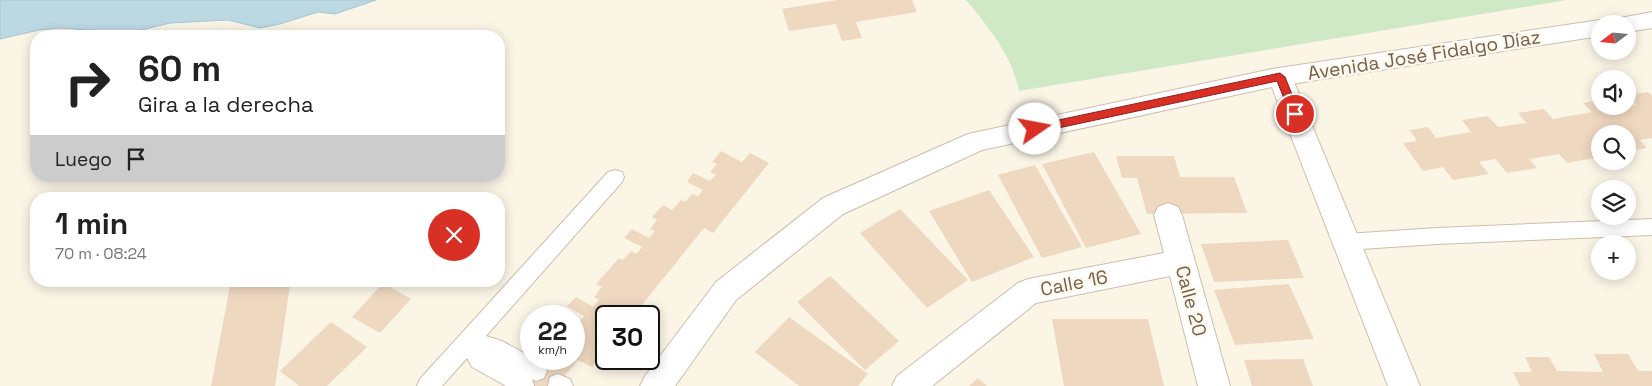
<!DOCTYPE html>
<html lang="es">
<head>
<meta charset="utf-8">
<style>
	:root { --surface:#fff; --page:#f2f2f2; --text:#222; --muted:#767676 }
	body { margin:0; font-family:"Space Grotesk",sans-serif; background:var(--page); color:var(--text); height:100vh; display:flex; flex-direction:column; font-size:19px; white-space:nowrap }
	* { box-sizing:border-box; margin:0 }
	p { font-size:16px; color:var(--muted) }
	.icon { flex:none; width:28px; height:28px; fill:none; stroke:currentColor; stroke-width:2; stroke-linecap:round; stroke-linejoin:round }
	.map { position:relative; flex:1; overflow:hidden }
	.details { position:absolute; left:30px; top:192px; width:475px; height:95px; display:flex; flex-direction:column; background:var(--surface); border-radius:20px; box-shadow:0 2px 12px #0003 }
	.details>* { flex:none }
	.banner { position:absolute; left:30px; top:30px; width:475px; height:152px; border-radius:20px; box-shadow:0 2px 12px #0003; background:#fff; color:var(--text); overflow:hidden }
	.needle { width:32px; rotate:254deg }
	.controls { position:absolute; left:1591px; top:15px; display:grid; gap:10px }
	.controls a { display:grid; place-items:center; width:45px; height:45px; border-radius:50%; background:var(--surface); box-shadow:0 2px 12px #0003; font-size:25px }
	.speed { position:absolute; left:520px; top:305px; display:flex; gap:10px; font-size:25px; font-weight:700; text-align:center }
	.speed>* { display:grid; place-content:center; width:65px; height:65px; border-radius:50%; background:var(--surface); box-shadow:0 2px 12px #0003; line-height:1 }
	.speed small { font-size:12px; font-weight:400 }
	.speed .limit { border:2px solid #111; border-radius:8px; background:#fff; color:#111 }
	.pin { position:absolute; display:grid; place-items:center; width:42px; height:42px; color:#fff; margin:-21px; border:2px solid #fff; border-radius:50%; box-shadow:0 1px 5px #0007 }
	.me { position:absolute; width:55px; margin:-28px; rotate:78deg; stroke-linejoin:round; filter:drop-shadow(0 0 4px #0008) }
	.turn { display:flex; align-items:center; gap:18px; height:105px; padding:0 25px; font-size:22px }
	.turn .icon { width:65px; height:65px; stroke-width:2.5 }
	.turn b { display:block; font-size:35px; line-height:42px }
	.then { display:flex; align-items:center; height:48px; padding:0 25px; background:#0003; gap:10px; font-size:19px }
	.round { display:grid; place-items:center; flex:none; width:52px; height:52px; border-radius:26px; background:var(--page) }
	.headline { display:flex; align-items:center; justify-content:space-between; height:85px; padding:0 25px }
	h1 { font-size:30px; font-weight:700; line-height:38px }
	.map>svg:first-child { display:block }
	.green { fill:#cfe8c6 }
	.water { fill:#bcd9e3; stroke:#a3c7d4 }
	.building { fill:#efd8c0 }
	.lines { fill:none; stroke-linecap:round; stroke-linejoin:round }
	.lane-casing { stroke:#ccbead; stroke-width:2 }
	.street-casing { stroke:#ccbead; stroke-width:2 }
	.secondary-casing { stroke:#cfbfab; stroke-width:2 }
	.lane { fill:#fff; fill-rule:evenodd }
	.street { fill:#fff; fill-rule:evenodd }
	.secondary { fill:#fff; fill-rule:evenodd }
	.route { fill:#d93025; stroke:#8d1f18 }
	.labels { text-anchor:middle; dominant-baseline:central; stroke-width:5; stroke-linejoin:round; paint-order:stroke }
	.street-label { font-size:19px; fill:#735f4d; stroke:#fef9ec }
</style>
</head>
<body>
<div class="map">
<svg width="1652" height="386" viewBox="0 0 1652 386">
	<rect width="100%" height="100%" fill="#fbf5e6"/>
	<path class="green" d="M966,0H1567L1019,91C1012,55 989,28 966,0Z"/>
	<polygon class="water" points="0,0 376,0 335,14 318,12 280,24 260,28 228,20 189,22 170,23 129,33 60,28 39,30 0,39"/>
	<g class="building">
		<polygon points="837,0 912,0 917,12 856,22 862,38 842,41 836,24 789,31 782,9"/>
		<polygon points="1648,92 1652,96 1652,138 1640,140 1647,148 1628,151 1628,134 1600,134 1600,147 1595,147 1600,153 1600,157 1567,163 1559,154 1529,159 1537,168 1507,173 1495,159 1479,162 1489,174 1453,180 1443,167 1423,171 1403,143 1417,141 1410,130 1428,127 1436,138 1471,132 1462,120 1488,116 1498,127 1526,123 1518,113 1544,109 1553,119 1592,112 1583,103 1600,100 1600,106 1613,106 1614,108 1636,105 1628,95"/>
		<polygon points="721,151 742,162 750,153 769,163 713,233 704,228 633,316 606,316 606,349 592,367 578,360 556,386 523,386 546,359 574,359 574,321 578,324 584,316 567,306 576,297 593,307 599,300 594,297 602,287 596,284 619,258 623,260 631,251 636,254 642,247 624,238 632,229 649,238 655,231 650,229 657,220 652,217 663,205 672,210 681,200 685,202 692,194 698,196 703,190 687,182 693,173 710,181 716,175 710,172 717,164 712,162"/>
		<polygon points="1094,152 1141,234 1086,248 1042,164"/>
		<polygon points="1116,156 1174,156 1180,177 1234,177 1247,213 1147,214 1137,178 1122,178"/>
		<polygon points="1035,165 1082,247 1042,258 998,175"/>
		<polygon points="989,190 1034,257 972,282 929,211"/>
		<polygon points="900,209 968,280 927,308 860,233"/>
		<polygon points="1288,240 1304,278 1214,282 1201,244"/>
		<polygon points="830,276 899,341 865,370 797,302"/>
		<polygon points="231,281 303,281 290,285 275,386 211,386"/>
		<polygon points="383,283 411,299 380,333 352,317"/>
		<polygon points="1289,284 1314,339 1235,345 1214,290"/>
		<polygon points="789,317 868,374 858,386 799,386 755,352"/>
		<polygon points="1052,319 1148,319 1164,386 1064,386"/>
		<polygon points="331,322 367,347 327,386 299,386 280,371"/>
		<polygon points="1594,354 1628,354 1638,371 1652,371 1652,386 1520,386 1513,372 1532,372 1525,357 1549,357 1557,371 1603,372"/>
		<polygon points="1303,359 1313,386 1252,386 1244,360"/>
		<polygon points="978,378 987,386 969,386"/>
	</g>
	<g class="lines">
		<defs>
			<g id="lane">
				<polygon points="615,170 622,172 624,177 622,182 486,336 502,341 544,364 547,371 544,378 536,381 532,379 534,386 506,386 472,367 467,358 442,386 417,386 420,379 608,172"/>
				<polygon points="1652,219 1652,235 1437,244 1346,250 1339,248 1336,242 1339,236 1346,234 1437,228"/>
				<polygon points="558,374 570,379 573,386 548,386 550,377"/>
			</g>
			<g id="street">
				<polygon points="1652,12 1652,28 1628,32 1628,24 1616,24 1620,18"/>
				<polygon points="1600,20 1609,24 1600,24 1600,36 1272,87 982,150 843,214 736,300 675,386 640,386 645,376 716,282 823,198 968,134 1272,69"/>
				<polygon points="1168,203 1178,207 1182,215 1230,386 1198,386 1170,276 1036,303 932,386 892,386 897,376 1018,283 1028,279 1164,253 1154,215 1158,207"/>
			</g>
			<polygon id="secondary" points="1280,68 1289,71 1292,77 1420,386 1388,386 1268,77 1271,71"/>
		</defs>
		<use href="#lane" class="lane-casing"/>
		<use href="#street" class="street-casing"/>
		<use href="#secondary" class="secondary-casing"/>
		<use href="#lane" class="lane"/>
		<use href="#street" class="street"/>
		<use href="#secondary" class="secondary"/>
	</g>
	<polygon class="route" points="1280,73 1285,77 1300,114 1299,116 1291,116 1277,81 1035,133 1030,129 1035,125"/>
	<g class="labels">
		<g class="street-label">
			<text transform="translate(1424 55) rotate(-9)">Avenida José Fidalgo Díaz</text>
			<text transform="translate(1074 283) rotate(-11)">Calle 16</text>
			<text transform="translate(1191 301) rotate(75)">Calle 20</text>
		</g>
	</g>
</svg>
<div class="controls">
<a><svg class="needle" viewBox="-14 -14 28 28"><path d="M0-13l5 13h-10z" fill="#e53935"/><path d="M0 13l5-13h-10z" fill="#767676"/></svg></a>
<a><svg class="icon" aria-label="sound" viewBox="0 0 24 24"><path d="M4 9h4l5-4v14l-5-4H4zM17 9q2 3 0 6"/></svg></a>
<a><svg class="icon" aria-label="search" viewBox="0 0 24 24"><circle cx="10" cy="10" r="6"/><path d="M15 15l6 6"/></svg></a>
<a><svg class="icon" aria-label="layers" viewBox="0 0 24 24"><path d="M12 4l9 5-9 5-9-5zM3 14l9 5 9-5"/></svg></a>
<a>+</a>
</div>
<div class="speed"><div>22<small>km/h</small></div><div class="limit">30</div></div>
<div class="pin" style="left:1295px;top:114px;background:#d93025"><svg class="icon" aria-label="arrive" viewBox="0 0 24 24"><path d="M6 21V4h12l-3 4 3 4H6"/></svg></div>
<svg class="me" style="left:1035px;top:129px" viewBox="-20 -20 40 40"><circle r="19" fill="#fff"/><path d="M0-13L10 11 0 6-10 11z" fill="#d93025"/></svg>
<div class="banner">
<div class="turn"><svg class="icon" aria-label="right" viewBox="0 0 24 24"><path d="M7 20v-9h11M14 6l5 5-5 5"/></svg><div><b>60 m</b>Gira a la derecha</div></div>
<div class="then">Luego<svg class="icon" aria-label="arrive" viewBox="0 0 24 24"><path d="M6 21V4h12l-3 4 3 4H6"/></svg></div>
</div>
<section class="details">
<div class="headline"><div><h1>1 min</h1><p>70 m · 08:24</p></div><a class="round" style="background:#d93025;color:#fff"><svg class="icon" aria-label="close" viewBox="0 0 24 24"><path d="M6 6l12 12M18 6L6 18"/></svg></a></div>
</section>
</div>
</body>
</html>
